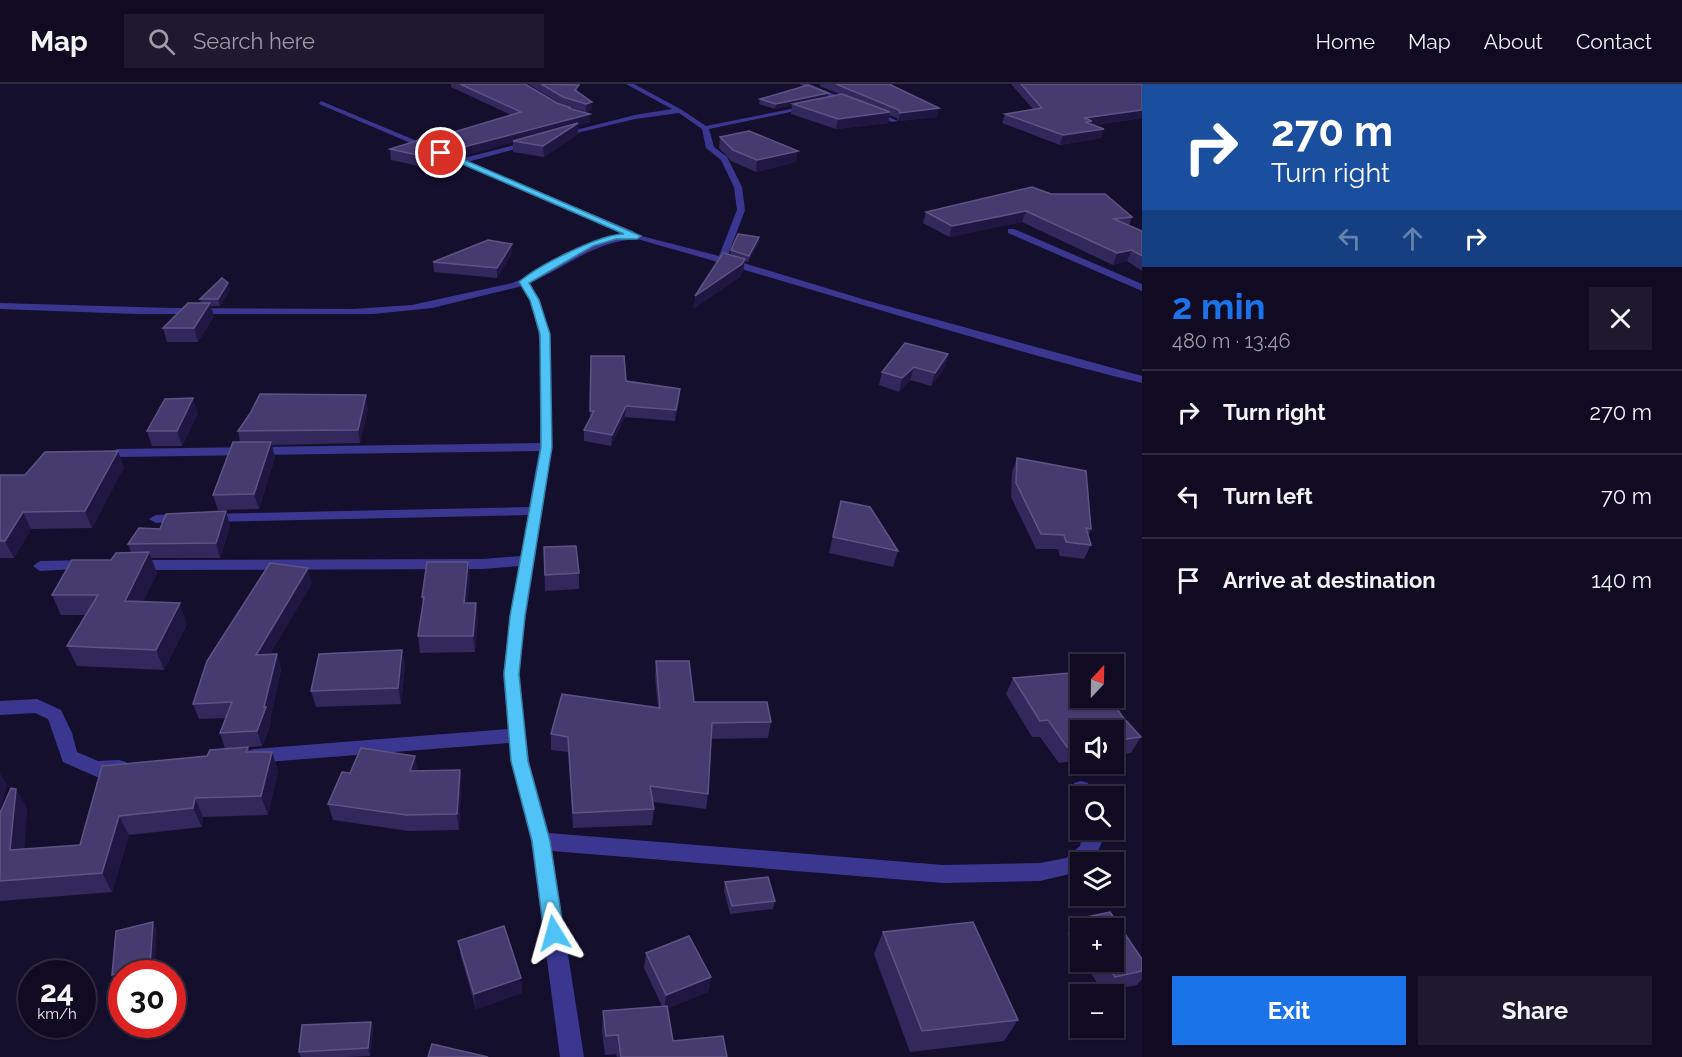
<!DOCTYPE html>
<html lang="en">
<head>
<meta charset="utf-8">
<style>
	:root { --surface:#100b22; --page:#1e192f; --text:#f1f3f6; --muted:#9c9ba5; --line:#302b40; --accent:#1a73e8 }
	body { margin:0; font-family:Raleway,sans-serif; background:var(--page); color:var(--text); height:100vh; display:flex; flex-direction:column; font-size:22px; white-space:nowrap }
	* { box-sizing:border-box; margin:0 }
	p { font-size:20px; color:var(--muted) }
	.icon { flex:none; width:33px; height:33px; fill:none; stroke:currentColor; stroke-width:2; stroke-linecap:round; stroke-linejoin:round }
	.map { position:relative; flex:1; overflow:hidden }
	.side { display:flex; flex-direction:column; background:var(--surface); width:540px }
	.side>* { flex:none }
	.top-card { background:#1a4fa0; color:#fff; overflow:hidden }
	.needle { width:39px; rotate:22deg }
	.fabs { position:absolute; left:1070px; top:570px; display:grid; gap:12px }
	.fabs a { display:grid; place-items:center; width:54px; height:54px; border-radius:0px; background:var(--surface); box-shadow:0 2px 4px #0004,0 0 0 2px var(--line); font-size:30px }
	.speed { position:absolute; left:18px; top:876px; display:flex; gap:12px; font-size:30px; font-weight:700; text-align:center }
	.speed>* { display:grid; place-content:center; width:78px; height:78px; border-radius:50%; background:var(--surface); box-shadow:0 2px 4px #0004,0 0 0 2px var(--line); line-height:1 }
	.speed small { font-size:15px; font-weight:400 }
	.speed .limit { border:9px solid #d22; background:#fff; color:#111 }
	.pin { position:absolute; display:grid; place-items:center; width:51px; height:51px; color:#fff; margin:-26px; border:3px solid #fff; border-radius:50%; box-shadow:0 2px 6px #0007 }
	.me { position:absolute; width:66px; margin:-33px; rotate:352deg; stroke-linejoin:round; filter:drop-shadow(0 0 4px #0008) }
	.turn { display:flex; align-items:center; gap:21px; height:126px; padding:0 30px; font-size:27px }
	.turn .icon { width:78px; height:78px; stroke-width:2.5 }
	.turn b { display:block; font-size:42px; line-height:51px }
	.lanes { display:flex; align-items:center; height:57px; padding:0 30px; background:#0003; justify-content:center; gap:30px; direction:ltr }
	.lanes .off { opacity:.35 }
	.round { display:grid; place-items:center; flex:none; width:63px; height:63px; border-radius:0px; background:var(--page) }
	.headline { display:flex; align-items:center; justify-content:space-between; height:102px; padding:0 30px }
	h1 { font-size:36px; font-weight:700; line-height:45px; color:var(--accent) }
	.cta { display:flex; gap:12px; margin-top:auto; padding:12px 30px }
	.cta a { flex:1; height:69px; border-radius:0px; background:var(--accent); color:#fff; font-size:24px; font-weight:700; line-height:69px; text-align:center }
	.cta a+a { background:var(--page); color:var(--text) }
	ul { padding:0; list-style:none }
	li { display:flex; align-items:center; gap:18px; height:84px; padding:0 30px; border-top:2px solid var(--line) }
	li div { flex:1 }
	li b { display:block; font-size:22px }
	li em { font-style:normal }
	header { display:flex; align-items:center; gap:36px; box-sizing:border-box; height:84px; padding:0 30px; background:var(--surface); border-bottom:2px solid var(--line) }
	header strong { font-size:28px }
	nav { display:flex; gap:33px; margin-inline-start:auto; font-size:21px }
	.search { width:420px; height:54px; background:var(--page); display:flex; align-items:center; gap:15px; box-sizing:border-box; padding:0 21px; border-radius:0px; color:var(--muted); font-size:22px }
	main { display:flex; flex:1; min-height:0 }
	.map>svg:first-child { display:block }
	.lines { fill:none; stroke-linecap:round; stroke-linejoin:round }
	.minor { fill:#3b3790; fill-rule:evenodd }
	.wall { fill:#32285c }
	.shaded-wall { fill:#1f1642 }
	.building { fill:#453b6e; stroke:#5d5484; stroke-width:1.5 }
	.route { fill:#4fc3f7; stroke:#337fa1; stroke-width:1.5 }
</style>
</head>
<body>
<header>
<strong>Map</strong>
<div class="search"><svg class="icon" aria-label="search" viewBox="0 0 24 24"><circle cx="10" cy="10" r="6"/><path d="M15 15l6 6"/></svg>Search here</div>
<nav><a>Home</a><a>Map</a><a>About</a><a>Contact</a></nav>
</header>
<main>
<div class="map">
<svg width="1142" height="973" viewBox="0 0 1142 973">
	<rect width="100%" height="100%" fill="#150f2e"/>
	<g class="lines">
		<g class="minor">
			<path d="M626,0H634L682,26L706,42L811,21L814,23L709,45L714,63L727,73L742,103L745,126L727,174L869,217L1142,292V299C972,257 806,202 637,155C593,158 568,182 530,199L540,216L550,250L552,363L526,532L519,590L529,677L549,749L943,781L1040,779L1066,774L1080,762L1083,746H1103C1105,757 1097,771 1089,778H1080L1078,788L1040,797L943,799L552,767L584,973H560L531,757L511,677L509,659L254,679L248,677L245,672L248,667L254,665L508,645L503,590L519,482L483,485L135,486L128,481L135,476L483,475L521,472L528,431L207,438L200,434L207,430L529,423L539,367L117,373L111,369L117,365L540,359C540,308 549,248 522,202L432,224L373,230H136L0,225V219L171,224L353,225L412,221L512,199L537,189L587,160L625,150L319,20L321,17L460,75L534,56V60L467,78L633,147L634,150L719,172L737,126L734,103L721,76L706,64L702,45L679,29L635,35L560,53L556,51L635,31L672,25Z"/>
			<polygon points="800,0 809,0 898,37 892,38"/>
			<polygon points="1008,145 1014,145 1142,200 1142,207 1008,149"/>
			<polygon points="183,430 188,431 190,434 188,437 156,439 149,435 156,431"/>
			<polygon points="87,476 92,478 94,481 92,484 40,487 33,482 40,477"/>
			<polygon points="37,615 61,626 72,649 77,668 98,677 119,676 126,678 128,683 126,688 97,693 63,678 48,635 35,629 0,631 0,617"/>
			<polygon points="1081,697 1088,699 1093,712 1080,712 1080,719 1076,718 1072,705 1074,699"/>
		</g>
	</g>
	<g class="wall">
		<polygon points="451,0 525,0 557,19 571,25 590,38 578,41 578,50 544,73 513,68 513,58 460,73 457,71 458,81 442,87 391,76 390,65 435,61 434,54 511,31 451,3"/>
		<polygon points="528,0 576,0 578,8 592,18 592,26 586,28 563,21"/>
		<polygon points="820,0 889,0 937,33 898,37 897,34 889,31 888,39 836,45 791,30 792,21 775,25 759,20 760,15 828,9 827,13 841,11 820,2"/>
		<polygon points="1011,0 1142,0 1142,34 1094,41 1104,45 1101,54 1060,61 1002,39 1005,30 1033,25"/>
		<polygon points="720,53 796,78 756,88 731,77 719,64"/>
		<polygon points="1051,110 1132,133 1129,141 1142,147 1142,187 1127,177 1113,181 1022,138 949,153 923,139 926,128"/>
		<polygon points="759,159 748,178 744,177 743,188 740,193 693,225 730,171 731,166"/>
		<polygon points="512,169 497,194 434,188 433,178"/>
		<polygon points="228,199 230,206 220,222 211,222 214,232 198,258 167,258 163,244 201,219 200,215"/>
		<polygon points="948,270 945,283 931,302 910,296 899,308 879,301 882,288"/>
		<polygon points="591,272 626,297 679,316 675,337 625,333 611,362 584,357 584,346 590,335"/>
		<polygon points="368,324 360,359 272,361 275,373 259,425 218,426 213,411 240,358 238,347"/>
		<polygon points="198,329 182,362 152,362 147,347"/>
		<polygon points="1017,374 1091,445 1088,452 1091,461 1084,475 1060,472 1058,465 1036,465 1011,413 1012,388"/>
		<polygon points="124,383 92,444 31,445 14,474 0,474 0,391 25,391"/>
		<polygon points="841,417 898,467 893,483 829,469"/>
		<polygon points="226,427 230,442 220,474 151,474 157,489 143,518 187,540 164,586 77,582 67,562 85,531 61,531 52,511 111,476 131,468 128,460 160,445"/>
		<polygon points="544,463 579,489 579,505 545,507"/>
		<polygon points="470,494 467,519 478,535 475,568 420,569 418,552 423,521 422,513"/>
		<polygon points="312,499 270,570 277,570 281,586 270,635 271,639 262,662 225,665 220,649 226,634 199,635 193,620"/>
		<polygon points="402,566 405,582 401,620 316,623 311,607"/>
		<polygon points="656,577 694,618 771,638 768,654 711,655 708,710 706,725 653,718 654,725 652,741 573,744 568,668 551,666 551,650 658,624 655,592"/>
		<polygon points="1013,594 1122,632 1141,653 1131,669 1113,671 1113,646 1080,646 1080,676 1059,679 1040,653 1032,653 1006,610"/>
		<polygon points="248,663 250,668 272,668 278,687 268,731 203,733 202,743 129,751 112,808 0,817 0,729 27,724 24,765 80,761 102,682 207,672"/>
		<polygon points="460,686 461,702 459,746 409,747 333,736 328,720 350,689"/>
		<polygon points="725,798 775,817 773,825 730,830 724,806"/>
		<polygon points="1110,828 1142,875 1142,895 1137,901 1103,908 1084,878 1113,878 1113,844 1080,844 1080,871 1067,850 1077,835"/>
		<polygon points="883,848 1018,936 1004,957 910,968 874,870"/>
		<polygon points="458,857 521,894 522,909 476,925 461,873"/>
		<polygon points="646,869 711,893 708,908 668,924 673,957 727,973 617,973 616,970 605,971 602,947 603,927 662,922 644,884"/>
		<polygon points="371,938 373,945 370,972 345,973 301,973 299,968"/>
	</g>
	<g class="shaded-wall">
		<polygon points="828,9 827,14 793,20 792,21 775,25 776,20"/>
		<polygon points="592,18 592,26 586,28 586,20"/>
		<polygon points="939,24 937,33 898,37 900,29"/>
		<polygon points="1142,26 1142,34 1084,42 1084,34"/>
		<polygon points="890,28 888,39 836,45 838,35"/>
		<polygon points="590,30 590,38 578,41 578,50 544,73 543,62 513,57 513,58 460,73 460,64"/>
		<polygon points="1104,45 1101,54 1060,61 1063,51"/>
		<polygon points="798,67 796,78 756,88 757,76"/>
		<polygon points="457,70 458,81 442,87 441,76"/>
		<polygon points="1026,127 1022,138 949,153 952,142"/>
		<polygon points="759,153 759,159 748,178 749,172"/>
		<polygon points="512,160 512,169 497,194 497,184"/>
		<polygon points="1132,166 1127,177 1113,181 1117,169"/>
		<polygon points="745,175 743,188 740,193 693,225 695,212"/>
		<polygon points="228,199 230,206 220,222 218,215"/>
		<polygon points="210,219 214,232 198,258 194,244"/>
		<polygon points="948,270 945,283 931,302 935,289"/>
		<polygon points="914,283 910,296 899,308 902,294"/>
		<polygon points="680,305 679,316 675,337 676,326"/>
		<polygon points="366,311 368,324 360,359 358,346"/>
		<polygon points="193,314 198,329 182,362 177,347"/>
		<polygon points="626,322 625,333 611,362 612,351"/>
		<polygon points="271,358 275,373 259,425 254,410"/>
		<polygon points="118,367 124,383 92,444 85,427"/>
		<polygon points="226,427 230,442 220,474 216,459"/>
		<polygon points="23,428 31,445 14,474 5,457"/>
		<polygon points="149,468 157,489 134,538 125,517"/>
		<polygon points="468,478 470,494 466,535 464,519"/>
		<polygon points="308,484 312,499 261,586 256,571"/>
		<polygon points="180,519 187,540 164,586 156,566"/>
		<polygon points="476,519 478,535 475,568 473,552"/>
		<polygon points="402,566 405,582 401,620 398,604"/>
		<polygon points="277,570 281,586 270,635 271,639 262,662 257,647 264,623"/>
		<polygon points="272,668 278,687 268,731 261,712"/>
		<polygon points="415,672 418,688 410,687"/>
		<polygon points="460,686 461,702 459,746 457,730"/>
		<polygon points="0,689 7,701 0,727"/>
		<polygon points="16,705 27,724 23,785 10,766"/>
		<polygon points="195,714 203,733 202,743 193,724"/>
		<polygon points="119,732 129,751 112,808 102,789"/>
		<polygon points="153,838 157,846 155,889 122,890 122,897 117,898 112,891"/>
		<polygon points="711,893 708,908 664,926 666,911"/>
		<polygon points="521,894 522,909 476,925 474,910"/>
		<polygon points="371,938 373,945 370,972 368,964"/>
	</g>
	<g class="building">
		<polygon points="460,0 525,0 557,19 571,24 568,24 590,30 460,64 434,54 521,28"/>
		<polygon points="541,0 579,1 575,6 592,18 586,20 563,13"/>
		<polygon points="836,0 889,0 939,24 900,29 899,26"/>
		<polygon points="1021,0 1142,0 1142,26 1084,34 1092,37 1085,38 1104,45 1063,51 1005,30 1042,24"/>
		<polygon points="808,1 828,9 776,20 760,15"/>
		<polygon points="842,10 890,28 838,35 793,20"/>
		<polygon points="578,39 543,62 513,57"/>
		<polygon points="749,47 798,67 757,76 733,66 720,53"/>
		<polygon points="422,55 457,70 441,76 390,65"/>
		<polygon points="1032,103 1051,110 1105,110 1132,133 1114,135 1142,147 1142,172 1132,166 1117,169 1026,127 952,142 926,128"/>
		<polygon points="738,150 759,153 749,172 731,166"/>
		<polygon points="488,156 512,160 497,184 433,178"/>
		<polygon points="723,169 745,175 742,180 695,212"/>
		<polygon points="222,194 228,199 218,215 200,215"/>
		<polygon points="188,219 210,219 194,244 163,244"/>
		<polygon points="905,259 948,270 935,289 914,283 902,294 882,288"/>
		<polygon points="591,272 624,272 626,297 680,305 676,326 626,322 612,351 584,346 594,327 590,327"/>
		<polygon points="260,310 366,311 358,346 238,347 251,328"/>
		<polygon points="193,314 177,347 147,347 165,315"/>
		<polygon points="233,358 271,358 254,410 213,411"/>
		<polygon points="118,367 85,427 23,428 5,457 0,457 0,391 25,391 45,368"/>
		<polygon points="1017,374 1086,387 1091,445 1086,444 1091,461 1066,458 1064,451 1041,450 1016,399"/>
		<polygon points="841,417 870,423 898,467 833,453"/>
		<polygon points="226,427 216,459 128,460 139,444 160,445 166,430"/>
		<polygon points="576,462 579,489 545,491 544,463"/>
		<polygon points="149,468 125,517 180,519 156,566 67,562 98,511 52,511 72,476 111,476 116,469"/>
		<polygon points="427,478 468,478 464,519 476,519 473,552 418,552 424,513 422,513"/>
		<polygon points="270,479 308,484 256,571 277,570 264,623 266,623 257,647 220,649 232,618 193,620 207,577"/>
		<polygon points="402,566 398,604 311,607 319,570"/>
		<polygon points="656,577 689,577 694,618 767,618 771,638 712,639 708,710 650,702 654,725 573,729 568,653 551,650 562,610 660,624"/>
		<polygon points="1080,588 1080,614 1110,614 1122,632 1141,653 1113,657 1113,646 1080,646 1080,661 1067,663 1048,636 1040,637 1013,594"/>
		<polygon points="248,663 246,668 272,668 261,712 195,714 193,724 119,732 102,789 0,797 0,729 11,704 16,705 10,766 80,761 102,682 207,672 210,666"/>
		<polygon points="361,664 415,672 410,687 460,686 457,730 406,731 328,720 342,688 350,689"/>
		<polygon points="768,793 775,817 732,822 725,798"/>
		<polygon points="1110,828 1142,875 1142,887 1115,893 1104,878 1113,878 1113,844 1083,844 1077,835"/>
		<polygon points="153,838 150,882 112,891 116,847"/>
		<polygon points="973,838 1018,936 922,947 883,848"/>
		<polygon points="504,842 521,894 474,910 458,857"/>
		<polygon points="689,852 711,893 666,911 646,869"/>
		<polygon points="667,922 673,957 723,952 727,973 621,973 618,951 606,952 603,927"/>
		<polygon points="371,938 368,964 299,968 302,941"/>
		<polygon points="432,960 488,973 428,973"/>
	</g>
	<path class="route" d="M439,67H444L641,152L637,155H616L593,162L529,199L539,216L550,250L552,363L525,532L519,590L528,677L550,757L564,849L561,855L554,858L547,855L544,849L532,757L511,677L504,590L510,532L541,363L540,250L530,216L519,198C537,182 600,150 624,150L439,70Z"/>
</svg>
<div class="fabs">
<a><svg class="needle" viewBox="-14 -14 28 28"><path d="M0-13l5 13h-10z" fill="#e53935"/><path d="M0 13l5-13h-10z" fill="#9c9ba5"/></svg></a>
<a><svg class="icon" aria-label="sound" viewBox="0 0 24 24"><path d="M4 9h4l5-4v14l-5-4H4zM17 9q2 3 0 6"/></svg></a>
<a><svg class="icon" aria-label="search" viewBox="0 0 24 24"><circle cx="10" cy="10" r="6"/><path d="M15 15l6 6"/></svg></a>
<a><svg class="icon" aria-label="layers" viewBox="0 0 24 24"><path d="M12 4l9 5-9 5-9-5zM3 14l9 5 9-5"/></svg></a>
<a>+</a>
<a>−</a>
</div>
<div class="speed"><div>24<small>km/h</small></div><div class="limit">30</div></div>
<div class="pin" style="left:441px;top:69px;background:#d93025"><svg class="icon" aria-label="arrive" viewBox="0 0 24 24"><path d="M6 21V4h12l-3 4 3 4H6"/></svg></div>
<svg class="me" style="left:554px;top:849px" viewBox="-20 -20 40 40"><path d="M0-17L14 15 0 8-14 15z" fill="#4fc3f7" stroke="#fff" stroke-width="4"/></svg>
</div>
<section class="side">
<div class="top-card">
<div class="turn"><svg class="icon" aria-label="right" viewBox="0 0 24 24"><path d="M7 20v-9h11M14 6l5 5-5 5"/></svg><div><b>270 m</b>Turn right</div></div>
<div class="lanes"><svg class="icon off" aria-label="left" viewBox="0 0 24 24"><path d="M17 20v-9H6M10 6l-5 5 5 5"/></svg><svg class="icon off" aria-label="ahead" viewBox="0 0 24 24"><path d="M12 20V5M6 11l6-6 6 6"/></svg><svg class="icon" aria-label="right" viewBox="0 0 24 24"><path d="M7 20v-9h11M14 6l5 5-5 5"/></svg></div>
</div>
<div class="headline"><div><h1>2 min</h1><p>480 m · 13:46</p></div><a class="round"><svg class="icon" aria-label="close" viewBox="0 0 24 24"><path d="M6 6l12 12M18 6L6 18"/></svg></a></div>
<ul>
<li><svg class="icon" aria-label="right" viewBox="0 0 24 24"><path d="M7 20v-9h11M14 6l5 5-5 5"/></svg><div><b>Turn right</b></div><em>270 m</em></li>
<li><svg class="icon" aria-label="left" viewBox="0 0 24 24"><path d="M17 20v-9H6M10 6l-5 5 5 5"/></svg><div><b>Turn left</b></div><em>70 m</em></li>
<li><svg class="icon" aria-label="arrive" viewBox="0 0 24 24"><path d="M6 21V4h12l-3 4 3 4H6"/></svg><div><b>Arrive at destination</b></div><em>140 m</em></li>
</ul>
<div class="cta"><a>Exit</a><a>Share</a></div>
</section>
</main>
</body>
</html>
